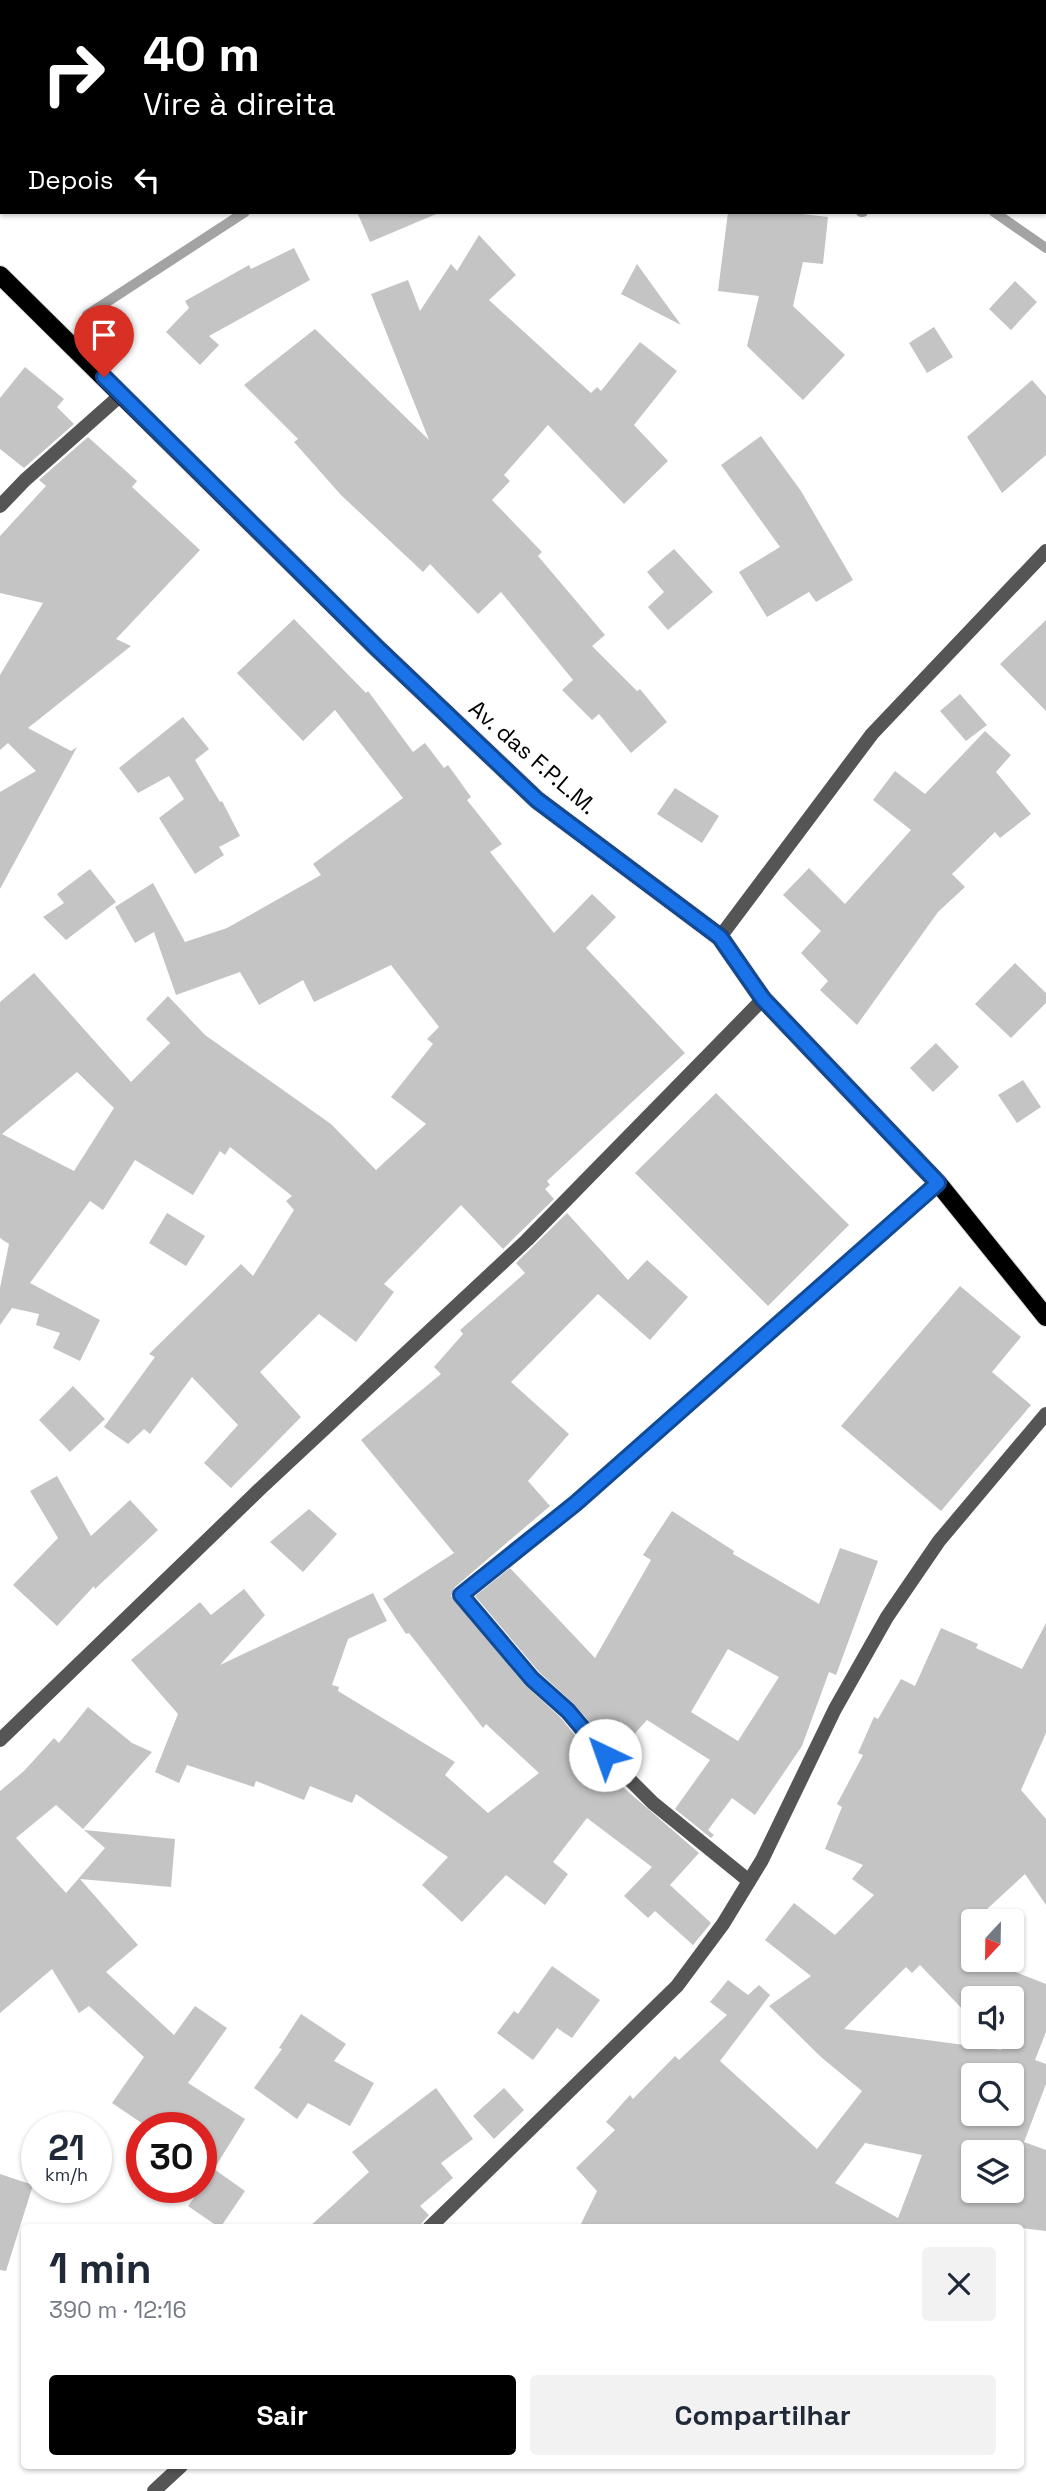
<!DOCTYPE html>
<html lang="pt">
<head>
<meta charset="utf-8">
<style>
	:root { --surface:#fff; --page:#f2f2f3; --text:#1f2937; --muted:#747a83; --accent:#000 }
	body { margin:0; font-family:"Space Grotesk",sans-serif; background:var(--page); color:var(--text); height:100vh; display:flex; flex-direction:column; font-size:26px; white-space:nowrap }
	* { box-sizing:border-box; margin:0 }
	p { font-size:23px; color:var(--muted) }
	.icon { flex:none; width:38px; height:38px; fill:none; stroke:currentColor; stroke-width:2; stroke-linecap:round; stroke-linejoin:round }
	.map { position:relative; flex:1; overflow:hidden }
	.details { position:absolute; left:21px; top:2224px; width:1003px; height:245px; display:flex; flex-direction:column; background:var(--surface); border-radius:7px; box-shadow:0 2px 5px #0004 }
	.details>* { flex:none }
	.hud { position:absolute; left:0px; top:0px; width:1046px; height:214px; box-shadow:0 2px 5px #0004; background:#000; color:#fff; overflow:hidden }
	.needle { width:46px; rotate:202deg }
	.tools { position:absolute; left:961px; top:1909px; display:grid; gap:14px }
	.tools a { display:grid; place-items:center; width:63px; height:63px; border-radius:7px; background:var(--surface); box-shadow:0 2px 5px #0004; font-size:35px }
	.speed { position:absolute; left:21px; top:2112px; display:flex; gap:14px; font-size:35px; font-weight:700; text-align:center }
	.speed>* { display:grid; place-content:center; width:91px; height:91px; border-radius:50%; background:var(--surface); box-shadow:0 2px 5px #0004; line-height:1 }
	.speed small { font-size:18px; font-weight:400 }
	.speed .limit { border:10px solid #d22; background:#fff; color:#111 }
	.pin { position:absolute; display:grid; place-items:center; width:60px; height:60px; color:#fff; margin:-72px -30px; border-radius:50% 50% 50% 0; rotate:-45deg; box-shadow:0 0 7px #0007 }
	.pin .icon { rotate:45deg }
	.me { position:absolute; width:77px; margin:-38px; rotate:318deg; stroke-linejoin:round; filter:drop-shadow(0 0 5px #0008) }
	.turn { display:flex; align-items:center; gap:24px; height:147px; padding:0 28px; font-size:32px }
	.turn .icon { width:91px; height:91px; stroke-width:2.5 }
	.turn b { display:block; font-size:49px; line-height:60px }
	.then { display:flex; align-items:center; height:66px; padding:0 28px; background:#0003; gap:14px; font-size:26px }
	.round { display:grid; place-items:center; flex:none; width:74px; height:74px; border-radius:7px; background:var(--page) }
	.summary { display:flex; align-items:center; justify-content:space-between; height:119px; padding:0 28px }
	h1 { font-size:42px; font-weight:800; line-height:52px }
	.cta { display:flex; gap:14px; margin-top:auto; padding:14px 28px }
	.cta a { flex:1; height:80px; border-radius:7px; background:var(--accent); color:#fff; font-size:28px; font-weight:800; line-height:80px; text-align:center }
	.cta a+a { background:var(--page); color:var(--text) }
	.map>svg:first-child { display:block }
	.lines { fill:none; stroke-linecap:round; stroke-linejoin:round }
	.stream { stroke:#a3a3a3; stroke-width:10 }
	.building { fill:#c4c4c4; fill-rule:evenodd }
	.primary-casing { stroke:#dbdbdb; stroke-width:20 }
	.street { stroke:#555; stroke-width:14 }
	.primary { stroke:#000; stroke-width:18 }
	.route-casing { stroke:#114b97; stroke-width:18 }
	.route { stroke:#1a73e8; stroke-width:12 }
	.labels { text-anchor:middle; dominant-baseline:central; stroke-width:5; stroke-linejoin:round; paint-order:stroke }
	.street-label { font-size:23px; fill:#000; stroke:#fff }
</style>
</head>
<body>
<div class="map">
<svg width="1046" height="2491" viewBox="0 0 1046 2491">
	<rect width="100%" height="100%" fill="#fff"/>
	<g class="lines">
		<g class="stream">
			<polyline points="861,212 863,212"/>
			<polyline points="994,212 1046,248"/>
			<polyline points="87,315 245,212"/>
		</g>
	</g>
	<g class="building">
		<polygon points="357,212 441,212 370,242"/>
		<polygon points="728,212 784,212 828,217 823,264 803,262 793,306 845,355 803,400 747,346 759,296 718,291"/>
		<polygon points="479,235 516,275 489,300 591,393 597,387 601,391 640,342 677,371 634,425 668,461 624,504 548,425 504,475 510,481 492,500 542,552 538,556 605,635 592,646 637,691 640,689 667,722 631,753 599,714 592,720 562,690 573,680 501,592 478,614 430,564 423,572 341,495 294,442 298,439 244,385 315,329 429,440 371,294 408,280 420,311 451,264 457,271"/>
		<polygon points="294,248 310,280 209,336 219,345 200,365 166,332 189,308 185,301 249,265 251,269"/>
		<polygon points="637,264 681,325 621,294"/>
		<polygon points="1015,281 1037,302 1011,330 989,309"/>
		<polygon points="934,327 953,357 927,373 909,343"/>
		<polygon points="25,367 64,399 57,407 74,424 24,468 0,449 0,398"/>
		<polygon points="1032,380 1046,396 1046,455 1002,493 967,437"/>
		<polygon points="761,436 801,491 853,580 816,602 809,592 767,617 739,572 780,547 721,465"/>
		<polygon points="88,437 137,481 132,487 200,550 116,639 131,646 28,728 71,751 77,747 0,889 0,792 36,771 8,743 0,750 0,675 43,603 0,593 0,536 46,486 39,480"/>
		<polygon points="674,549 713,592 668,630 648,607 664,592 647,572"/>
		<path d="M294,619L366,693L368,691L413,752L425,743L444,768L448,765L471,797L467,800L502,844L490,852L554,933L592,894L616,917L586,948L685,1053L547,1181L550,1185L545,1189L554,1199L503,1249L461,1205L384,1284L394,1292L356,1342L319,1314L260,1372L301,1417L231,1488L204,1463L238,1425L192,1377L150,1434L144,1429L128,1444L104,1427L155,1357L149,1354L241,1264L253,1276L294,1210L286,1201L292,1196L230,1147L225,1155L220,1151L193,1195L135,1160L103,1210L90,1201L30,1283L100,1320L80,1361L53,1348L60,1333L36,1325L39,1314L12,1308L0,1325V1288L9,1244L0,1238V1002L34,973L131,1082L170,1043L146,1019L168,996L205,1035L331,1124L376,1170L426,1124L391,1097L433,1044L427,1039L439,1027L391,965L314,1002L303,980L259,1005L240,972L176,995L154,932L135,943L115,907L153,883L185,942L227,928L321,875L313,864L403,798L335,710L303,741L237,673ZM77,1072L114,1108L74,1171L2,1134Z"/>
		<polygon points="1046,620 1046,711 1000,664"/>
		<polygon points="960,694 987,725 966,741 940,711"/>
		<polygon points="183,717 209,749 195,760 220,802 222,801 240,836 219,847 224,855 195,874 159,818 184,799 169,776 138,793 119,768"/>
		<polygon points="985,731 1011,755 996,772 1031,814 1000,838 995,832 952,874 965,887 938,912 857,1025 820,990 828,981 801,953 821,931 783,895 809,868 845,904 911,830 873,800 895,771 925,794"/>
		<polygon points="675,788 719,816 702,843 657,814"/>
		<polygon points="90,869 116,902 66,940 43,917 64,903 57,894"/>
		<polygon points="1015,963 1046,993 1046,1003 1011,1038 975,1004"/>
		<polygon points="936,1043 959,1067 933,1092 910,1068"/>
		<polygon points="1023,1080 1041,1107 1017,1123 998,1095"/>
		<polygon points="716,1093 849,1225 768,1306 635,1173"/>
		<polygon points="167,1213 205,1236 186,1266 149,1243"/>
		<polygon points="567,1213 628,1280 647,1260 688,1297 650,1340 598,1294 511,1382 569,1434 528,1481 550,1506 455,1587 451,1596 525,1685 561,1718 602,1769 699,1853 670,1885 711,1923 693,1945 655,1911 648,1918 624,1896 652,1867 587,1818 553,1862 568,1874 545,1905 506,1875 462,1922 422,1885 448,1857 356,1794 352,1803 310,1786 304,1800 256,1781 254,1787 187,1765 179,1783 155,1772 178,1714 131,1660 200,1602 211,1615 244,1589 265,1615 220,1665 373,1593 387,1621 348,1639 332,1685 339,1687 338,1691 455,1762 445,1775 488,1813 539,1773 486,1724 483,1728 409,1633 406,1634 383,1599 454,1553 361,1440 441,1374 434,1367 463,1334 460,1330 525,1273 516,1263"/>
		<polygon points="960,1286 1021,1337 992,1372 1031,1405 941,1511 841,1426"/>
		<polygon points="73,1386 105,1419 70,1452 39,1420"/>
		<polygon points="57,1476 91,1536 130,1500 158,1530 95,1589 94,1586 57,1626 13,1585 58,1538 30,1491"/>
		<polygon points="309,1509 337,1534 303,1572 270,1542"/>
		<path d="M672,1511L734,1551L733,1554L819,1604L840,1548L878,1561L836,1675L829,1672L802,1746L755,1815L732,1798L708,1830L714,1835L711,1838L675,1809L710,1760L647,1720L617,1753L574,1704L539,1672L475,1596L510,1568L595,1658L651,1560L643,1555ZM728,1649L779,1677L738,1741L691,1712Z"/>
		<path d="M1046,1623V1733L1021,1790L1046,1819V1905L1025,1874L973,1922V1960H1016L1013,1971L1046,1984V2032L1035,2060L1046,2064V2084L1024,2142L1046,2150V2231L1021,2228H579L597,2191L576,2168L615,2130L606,2122L630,2095L633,2099L675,2056L679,2060L727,2015L710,2002L728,1980L748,1995L759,1985L770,1995L720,2061L817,2149L862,2091L821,2057L769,2006L811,1976L765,1940L794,1903L835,1935L874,1895L852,1879L863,1865L825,1849L842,1807L837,1804L863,1755L858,1753L874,1717L878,1719L901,1679L915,1686L941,1628L978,1644L976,1648L1022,1669ZM920,1965L973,2020V1998H1012V2037H989L1002,2050L844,2029L906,1967L912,1973ZM973,2076H1012V2114H973ZM865,2143L922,2155L898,2218L835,2183ZM973,2152H1012V2191H973Z"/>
		<polygon points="88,1707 132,1743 152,1752 83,1829 56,1805 16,1838 66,1893 105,1848 84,1830 175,1839 171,1887 80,1879 138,1945 106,1972 174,2035 195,2006 227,2028 188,2083 245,2119 214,2169 245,2191 220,2228 188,2206 201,2188 201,2128 149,2128 112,2103 144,2057 89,2006 79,2013 52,1969 0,2013 0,1791 24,1771 54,1738 59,1743"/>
		<polygon points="552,1966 600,2000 572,2038 557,2028 533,2060 497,2033 514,2011 518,2014"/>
		<polygon points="301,2014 346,2044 334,2061 374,2083 350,2126 308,2103 297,2119 254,2088 282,2049 279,2048"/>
		<polygon points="436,2088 473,2139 441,2163 453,2178 420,2206 429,2215 421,2224 416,2228 308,2228 369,2172 352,2152"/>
		<polygon points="504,2088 524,2110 494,2139 473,2116"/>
		<polygon points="0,2174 33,2185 6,2271 0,2270"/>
	</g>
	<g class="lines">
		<defs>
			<polyline id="primary" points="0,275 377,648 537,800 720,937 763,999 938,1183 1046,1317"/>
		</defs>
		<use href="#primary" class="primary-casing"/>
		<g class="street">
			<polyline points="0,506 25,480 122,394"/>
			<polyline points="720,937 872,734 1046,551"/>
			<polyline points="0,1740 261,1488 527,1240 763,999"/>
			<polyline points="749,1881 653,1803 589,1739 568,1711 532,1679 461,1595 576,1503 938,1183"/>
			<polyline points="429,2228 677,1986 723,1924 762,1860 835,1709 887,1617 939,1541 1046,1414"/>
			<polyline points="154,2491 181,2466"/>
		</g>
		<use href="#primary" class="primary"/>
	</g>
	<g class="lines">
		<defs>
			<polyline id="route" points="104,377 377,648 537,800 720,937 763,999 938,1183 576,1503 461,1595 532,1679 568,1711 605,1755"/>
		</defs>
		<use href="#route" class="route-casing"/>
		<use href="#route" class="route"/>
	</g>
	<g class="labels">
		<g class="street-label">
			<text transform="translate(533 757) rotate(41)">Av. das F.P.L.M.</text>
		</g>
	</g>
</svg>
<div class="tools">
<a><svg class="needle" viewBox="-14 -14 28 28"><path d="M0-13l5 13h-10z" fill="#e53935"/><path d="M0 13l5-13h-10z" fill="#747a83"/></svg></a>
<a><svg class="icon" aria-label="sound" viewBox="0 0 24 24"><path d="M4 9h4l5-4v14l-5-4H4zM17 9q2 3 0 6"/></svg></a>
<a><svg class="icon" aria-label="search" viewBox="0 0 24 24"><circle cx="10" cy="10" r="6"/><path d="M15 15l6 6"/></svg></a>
<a><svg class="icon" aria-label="layers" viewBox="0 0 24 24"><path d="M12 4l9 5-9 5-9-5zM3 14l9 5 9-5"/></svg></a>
</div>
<div class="speed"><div>21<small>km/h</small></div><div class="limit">30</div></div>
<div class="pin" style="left:104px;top:377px;background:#d93025"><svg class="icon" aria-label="arrive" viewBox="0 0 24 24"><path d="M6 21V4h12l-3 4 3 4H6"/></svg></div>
<svg class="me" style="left:605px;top:1755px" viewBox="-20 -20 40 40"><circle r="19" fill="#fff"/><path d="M0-13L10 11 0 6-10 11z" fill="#1a73e8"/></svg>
<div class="hud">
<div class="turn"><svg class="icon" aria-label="right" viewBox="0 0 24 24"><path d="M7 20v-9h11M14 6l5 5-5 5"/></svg><div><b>40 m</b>Vire à direita</div></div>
<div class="then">Depois<svg class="icon" aria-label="left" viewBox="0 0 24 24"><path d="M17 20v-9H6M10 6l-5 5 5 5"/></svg></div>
</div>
<section class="details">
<div class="summary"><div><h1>1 min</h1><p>390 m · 12:16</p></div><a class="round"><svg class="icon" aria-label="close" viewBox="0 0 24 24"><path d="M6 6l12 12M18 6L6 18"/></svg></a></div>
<div class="cta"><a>Sair</a><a>Compartilhar</a></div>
</section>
</div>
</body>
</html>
